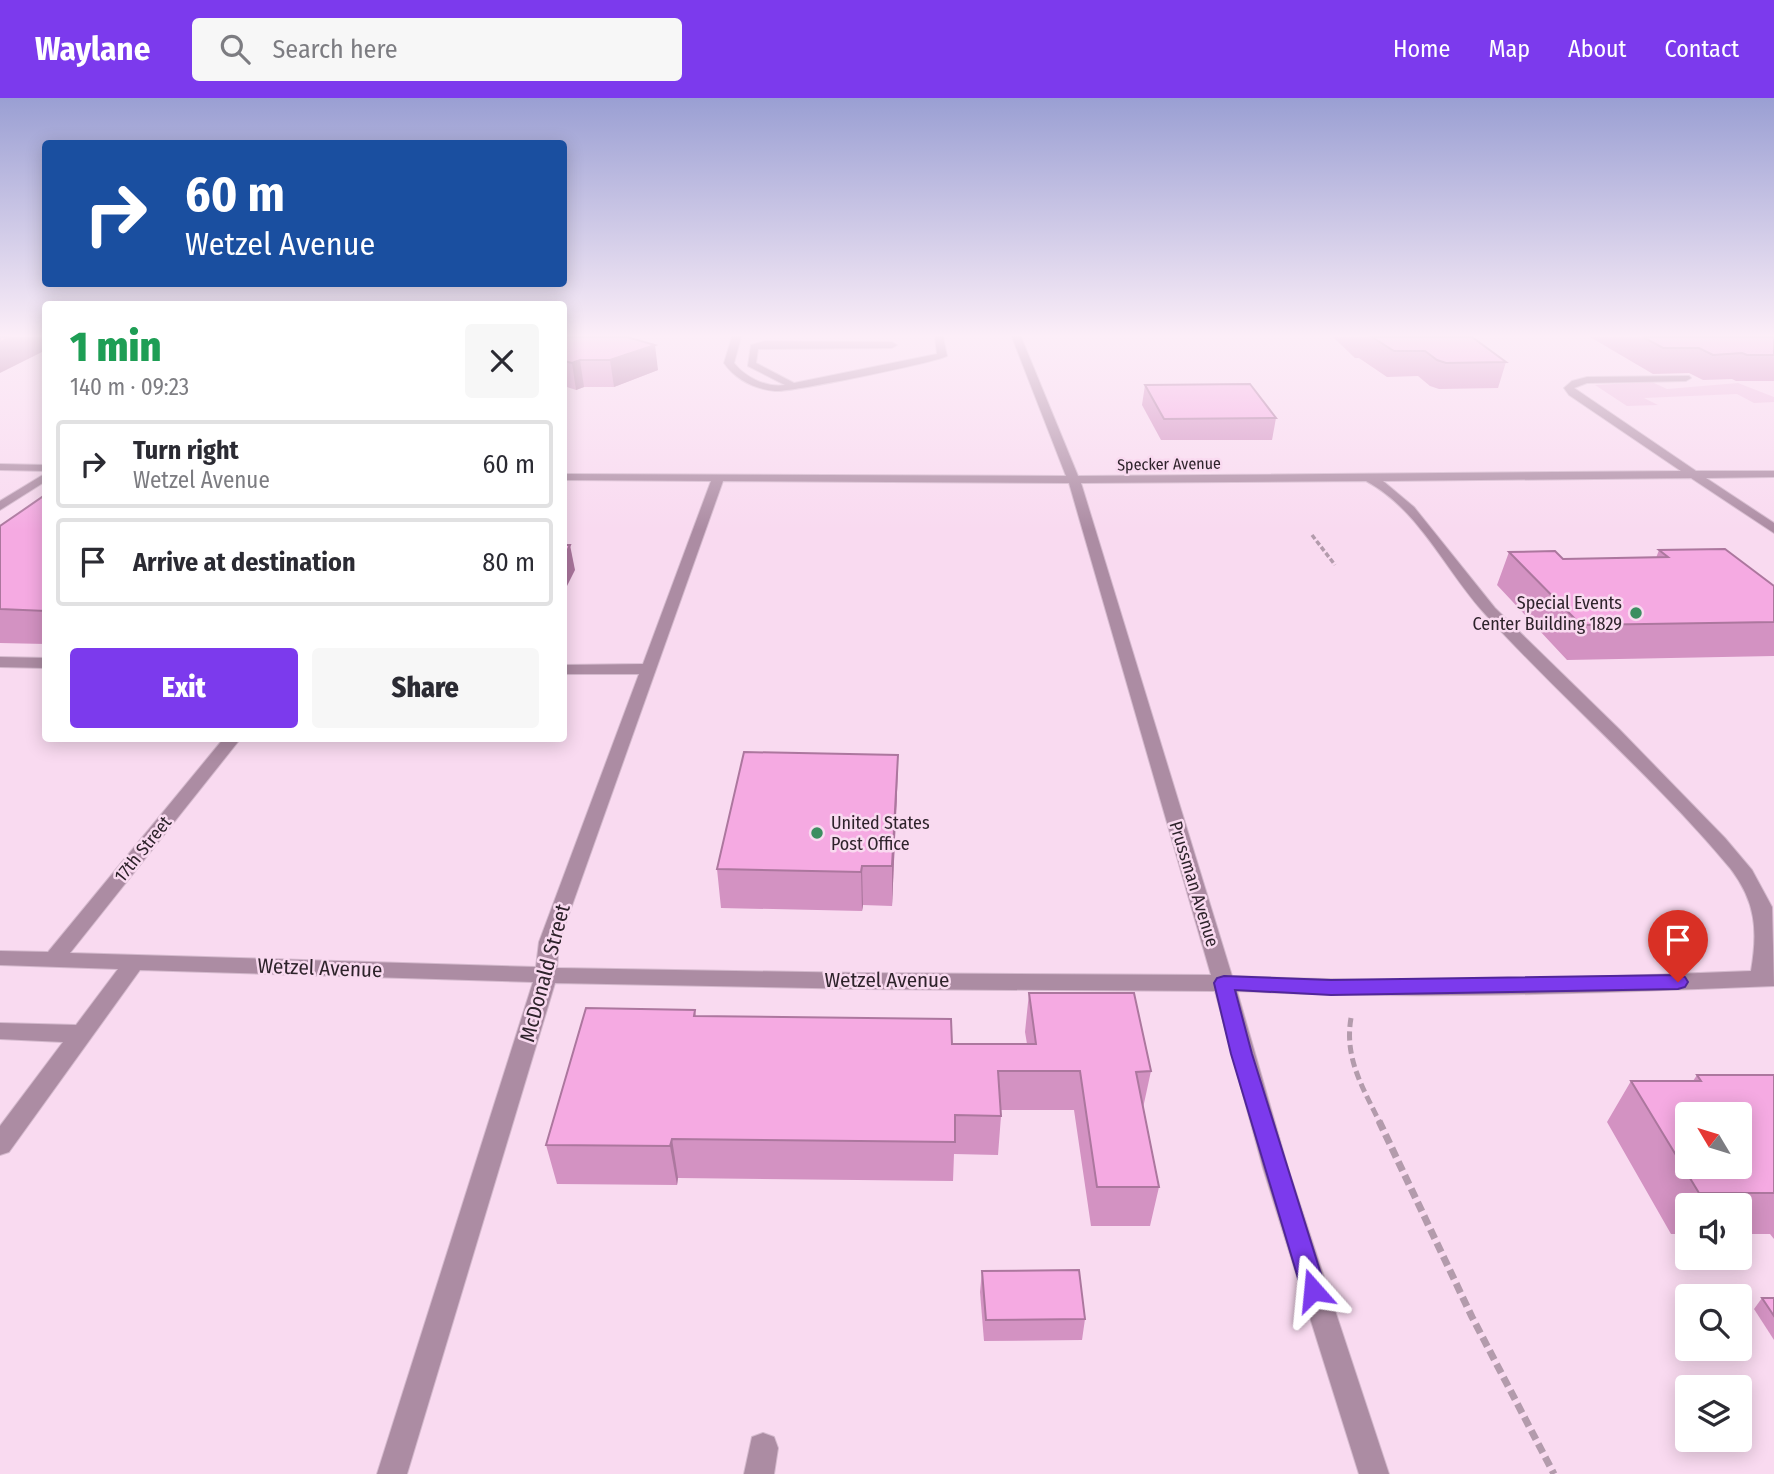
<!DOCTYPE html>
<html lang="en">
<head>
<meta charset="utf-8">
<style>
	:root { --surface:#fff; --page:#f7f7f7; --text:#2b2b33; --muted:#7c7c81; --line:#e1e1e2; --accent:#7c3aed }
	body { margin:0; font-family:"Fira Sans Condensed",sans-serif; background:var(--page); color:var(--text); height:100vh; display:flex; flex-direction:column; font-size:26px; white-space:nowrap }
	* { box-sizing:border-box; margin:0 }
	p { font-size:23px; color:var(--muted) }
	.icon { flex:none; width:38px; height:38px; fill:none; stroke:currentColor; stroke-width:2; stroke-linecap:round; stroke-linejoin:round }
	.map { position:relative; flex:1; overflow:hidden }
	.drawer { position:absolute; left:42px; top:203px; width:525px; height:441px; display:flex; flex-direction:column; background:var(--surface); border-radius:7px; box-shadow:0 4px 18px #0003 }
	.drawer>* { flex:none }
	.guide { position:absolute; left:42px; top:42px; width:525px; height:147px; border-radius:7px; box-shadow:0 4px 18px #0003; background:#1a4fa0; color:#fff; overflow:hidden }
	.needle { width:46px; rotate:308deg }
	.controls { position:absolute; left:1675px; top:1004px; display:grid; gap:14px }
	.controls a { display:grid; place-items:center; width:77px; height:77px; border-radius:7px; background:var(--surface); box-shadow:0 4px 18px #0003; font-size:35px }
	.pin { position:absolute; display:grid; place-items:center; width:60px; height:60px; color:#fff; margin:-72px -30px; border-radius:50% 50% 50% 0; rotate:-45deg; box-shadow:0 0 7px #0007 }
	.pin .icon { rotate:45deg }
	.me { position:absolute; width:77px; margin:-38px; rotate:342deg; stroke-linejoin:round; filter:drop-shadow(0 0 5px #0008) }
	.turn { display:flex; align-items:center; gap:24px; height:147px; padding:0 28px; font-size:32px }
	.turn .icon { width:91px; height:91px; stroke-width:2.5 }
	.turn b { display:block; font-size:49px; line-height:60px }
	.round { display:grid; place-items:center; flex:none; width:74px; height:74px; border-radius:7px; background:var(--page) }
	.head { display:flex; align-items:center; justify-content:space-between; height:119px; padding:0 28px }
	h1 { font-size:42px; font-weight:800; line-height:52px; color:#1e9e55 }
	.cta { display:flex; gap:14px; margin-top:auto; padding:14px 28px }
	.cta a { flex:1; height:80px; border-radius:7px; background:var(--accent); color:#fff; font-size:28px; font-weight:800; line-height:80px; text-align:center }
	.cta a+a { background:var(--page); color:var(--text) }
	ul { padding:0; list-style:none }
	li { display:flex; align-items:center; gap:21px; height:88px; margin:0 14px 10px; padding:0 14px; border:4px solid var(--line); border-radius:7px }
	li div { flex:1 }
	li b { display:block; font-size:26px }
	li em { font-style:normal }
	header { display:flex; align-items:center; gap:42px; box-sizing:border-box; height:98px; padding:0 35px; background:var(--accent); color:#fff }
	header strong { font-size:33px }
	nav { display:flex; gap:38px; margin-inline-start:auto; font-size:24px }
	.search { width:490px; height:63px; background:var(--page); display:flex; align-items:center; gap:18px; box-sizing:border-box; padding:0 24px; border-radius:7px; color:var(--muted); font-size:26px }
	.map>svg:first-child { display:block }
	.green { fill:#eec0e1 }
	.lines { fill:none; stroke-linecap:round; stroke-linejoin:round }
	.minor-casing { stroke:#d4b9cd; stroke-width:2 }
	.path-far2 { stroke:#b39bac; stroke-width:3.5; stroke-dasharray:5 2.5; stroke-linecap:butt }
	.path-far1 { stroke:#b39bac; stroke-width:5; stroke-dasharray:9 4.5; stroke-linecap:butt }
	.path { stroke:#b39bac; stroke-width:7; stroke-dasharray:10 5; stroke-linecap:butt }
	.minor { fill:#ac8ca3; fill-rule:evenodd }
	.wall { fill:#d392c2 }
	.shaded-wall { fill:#ac779e }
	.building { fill:#f5aae2; stroke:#ac779e; stroke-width:2; fill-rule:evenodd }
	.route { fill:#7c3aed; stroke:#51269a; stroke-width:2 }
	.poi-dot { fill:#3b8e60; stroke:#f9daf0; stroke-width:2.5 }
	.labels { text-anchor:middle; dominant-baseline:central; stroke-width:5; stroke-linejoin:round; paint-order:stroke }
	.far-street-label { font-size:16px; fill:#2e232b; stroke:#f9daf0 }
	.poi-label { font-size:18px; fill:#2e232b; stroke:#f9daf0; text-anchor:end }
	.street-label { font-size:18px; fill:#2e232b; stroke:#f9daf0 }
	.near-street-label { font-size:21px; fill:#2e232b; stroke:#f9daf0 }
</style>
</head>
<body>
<header>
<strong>Waylane</strong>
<div class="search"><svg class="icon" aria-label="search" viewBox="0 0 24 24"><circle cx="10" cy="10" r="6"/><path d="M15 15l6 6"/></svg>Search here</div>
<nav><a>Home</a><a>Map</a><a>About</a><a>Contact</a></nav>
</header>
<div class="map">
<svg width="1774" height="1376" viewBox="0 0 1774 1376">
	<rect width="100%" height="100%" fill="#f9daf0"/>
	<polygon class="green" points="1652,284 1667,291 1738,285 1774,299 1774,304 1754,305 1737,296 1644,300 1658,307 1627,308 1595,287"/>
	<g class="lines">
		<defs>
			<g id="minor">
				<path d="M732,239H741L734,265C745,279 766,290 785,287L748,268L751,247L765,243L892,244L897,247L892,250L758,251L756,265L794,285L937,256L935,239H943L947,258C937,264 787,295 775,293C755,291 736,282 724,265Z"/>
				<path d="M1012,239H1021L1078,378L1681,373L1569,297L1564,290L1572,283L1587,279L1689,278L1691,280L1686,283L1587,285L1574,290L1696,373H1774V379L1706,380L1774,425V435L1691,380L1383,383L1414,409L1495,510L1619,631L1725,740L1752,772L1772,809L1774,888C1595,895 1416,902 1237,893L1288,1070L1389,1376H1359L1263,1070L1215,893L863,891L555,885L407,1376H377L533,884L140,872L9,1054L0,1057V1028L63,944L0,941V925L76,927L118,871L0,867V853L48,854L224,640H241L70,855L536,869L539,844L639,576H564V567L643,566L711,383L564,382V376L1066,378ZM723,383L1069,385L1211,877L863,875L557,870L559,844ZM1366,383C1420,412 1446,474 1486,517C1565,604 1655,680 1730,770C1756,804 1758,832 1751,873C1578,880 1405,886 1232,878L1081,385Z"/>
				<polygon points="0,366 46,367 46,373 0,372"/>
				<polygon points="46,375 46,383 0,412 0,403"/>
				<polygon points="0,559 46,560 46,570 0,569"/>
				<polygon points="763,1335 774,1339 778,1350 774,1376 744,1376 752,1339"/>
			</g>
		</defs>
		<use href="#minor" class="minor-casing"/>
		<polyline class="path-far2" points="1312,437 1335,467"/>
		<path class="path-far1" d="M1351,920C1344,960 1363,990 1380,1025"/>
		<polyline class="path" points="1379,1023 1472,1219 1554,1376"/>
		<use href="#minor" class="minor"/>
	</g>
	<g class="wall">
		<polygon points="564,239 658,272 614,289 584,289 576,292 564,288"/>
		<polygon points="1333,239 1472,239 1506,264 1498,290 1439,291 1430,288 1418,278 1387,279 1359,260 1355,260"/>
		<polygon points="1590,239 1774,239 1774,283 1736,283 1732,281 1703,282 1689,275 1653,276"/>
		<polygon points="1145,287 1276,320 1272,342 1161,342 1142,307"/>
		<polygon points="46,397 46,546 0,545 0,428"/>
		<polygon points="1659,452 1774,488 1774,558 1567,562 1497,487 1509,454 1563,461 1656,460"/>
		<polygon points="898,657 897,695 892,808 863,807 862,813 721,810 717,771"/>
		<polygon points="1029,895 1151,973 1143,1010 1159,1089 1150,1128 1091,1128 1074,1012 1001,1012 1001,1018 998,1057 954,1056 953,1083 678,1080 677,1087 557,1086 546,1047 695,912 696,918 952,946 1027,946 1025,934"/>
		<polygon points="1697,977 1774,977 1774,1141 1770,1136 1740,1136 1740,1108 1687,1108 1687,1136 1671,1136 1607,1024 1631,983 1693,983"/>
		<polygon points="982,1173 1085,1221 1082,1242 984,1243 980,1194"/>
		<polygon points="1762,1200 1774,1200 1774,1242 1754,1211"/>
	</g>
	<g class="shaded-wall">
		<polygon points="10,239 46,239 46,252 0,275 0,244"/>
		<polygon points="655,247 658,272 614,289 610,262"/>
		<polygon points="580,262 584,289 576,292 572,265"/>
		<polygon points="570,447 575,472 564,494 564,460"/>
		<polygon points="898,657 897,695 892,808 892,768"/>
		<polygon points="862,768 863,807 862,813 861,774"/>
		<polygon points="672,1041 678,1080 677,1087 670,1048"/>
	</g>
	<g class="building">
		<polygon points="0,239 10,239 0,244"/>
		<polygon points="564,239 627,239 655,247 610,262 580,262 572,265 564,263"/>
		<polygon points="1372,239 1472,239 1506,264 1446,265 1437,262 1425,253 1394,253"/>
		<polygon points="1643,239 1774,239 1774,257 1747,257 1742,255 1713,257 1699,250 1663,250"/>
		<polygon points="1250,286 1276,320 1164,321 1145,287"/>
		<polygon points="45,397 46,513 0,511 0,428"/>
		<polygon points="564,447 570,447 564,460"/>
		<polygon points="1725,451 1774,488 1774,524 1581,527 1509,454 1555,453 1563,461 1668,459 1659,452"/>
		<polygon points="744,654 898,657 892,768 862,768 861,774 717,771"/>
		<polygon points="1029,895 1134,895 1151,973 1136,974 1159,1089 1097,1089 1080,973 998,973 1001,1018 955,1017 955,1044 672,1041 670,1048 546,1047 586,910 695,912 694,918 951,921 952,946 1036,946"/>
		<path d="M1697,977H1774V1095H1699L1631,983H1701ZM1687,1017H1740V1069H1687Z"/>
		<polygon points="1079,1172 1085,1221 986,1222 982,1173"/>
		<polygon points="1762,1200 1774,1200 1774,1218"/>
	</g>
	<linearGradient id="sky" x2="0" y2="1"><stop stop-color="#9a9fd3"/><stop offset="0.55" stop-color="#fceef8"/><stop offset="1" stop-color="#fceef8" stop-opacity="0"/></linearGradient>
	<rect width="1774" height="432" fill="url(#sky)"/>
	<polygon class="route" points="1678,877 1685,879 1688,884 1685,889 1678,891 1331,897 1235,892 1252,956 1326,1192 1322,1200 1313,1204 1304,1200 1231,956 1214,885 1217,880 1224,878 1331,882"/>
	<g class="poi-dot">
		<circle cx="1636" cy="515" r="7"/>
		<circle cx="817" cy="735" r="7"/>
	</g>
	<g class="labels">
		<g class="far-street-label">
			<text transform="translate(1169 366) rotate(-1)">Specker Avenue</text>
		</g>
		<g class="poi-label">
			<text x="1622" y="505">Special Events<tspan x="1622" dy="21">Center Building 1829</tspan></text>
			<text x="831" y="725" text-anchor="start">United States<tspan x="831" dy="21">Post Office</tspan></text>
		</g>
		<g class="street-label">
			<text transform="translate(143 751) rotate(-51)">17th Street</text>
			<text transform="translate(1194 786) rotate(73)">Prussman Avenue</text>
		</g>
		<g class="near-street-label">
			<text transform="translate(320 870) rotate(2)">Wetzel Avenue</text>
			<text transform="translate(545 875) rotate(-75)">McDonald Street</text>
			<text x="887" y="882">Wetzel Avenue</text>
		</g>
	</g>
</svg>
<div class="controls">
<a><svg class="needle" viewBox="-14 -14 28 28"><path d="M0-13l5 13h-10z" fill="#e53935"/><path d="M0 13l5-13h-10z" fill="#7c7c81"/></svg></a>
<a><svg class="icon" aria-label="sound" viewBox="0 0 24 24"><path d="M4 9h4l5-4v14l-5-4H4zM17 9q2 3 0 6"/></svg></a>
<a><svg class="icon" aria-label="search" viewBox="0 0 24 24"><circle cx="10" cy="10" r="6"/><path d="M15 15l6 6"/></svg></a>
<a><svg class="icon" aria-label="layers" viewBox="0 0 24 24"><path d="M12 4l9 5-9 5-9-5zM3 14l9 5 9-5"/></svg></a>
</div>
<div class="pin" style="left:1678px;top:884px;background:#d93025"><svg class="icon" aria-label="arrive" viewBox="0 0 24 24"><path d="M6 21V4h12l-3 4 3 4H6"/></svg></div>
<svg class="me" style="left:1313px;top:1192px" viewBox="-20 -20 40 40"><path d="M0-17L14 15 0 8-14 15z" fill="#7c3aed" stroke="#fff" stroke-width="4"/></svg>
<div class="guide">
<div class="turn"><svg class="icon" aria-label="right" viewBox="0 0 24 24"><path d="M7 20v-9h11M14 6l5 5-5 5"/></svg><div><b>60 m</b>Wetzel Avenue</div></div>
</div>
<section class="drawer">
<div class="head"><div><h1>1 min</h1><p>140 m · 09:23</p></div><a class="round"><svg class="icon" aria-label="close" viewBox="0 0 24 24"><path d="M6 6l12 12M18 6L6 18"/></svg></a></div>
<ul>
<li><svg class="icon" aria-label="right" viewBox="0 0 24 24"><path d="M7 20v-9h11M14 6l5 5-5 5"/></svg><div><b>Turn right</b><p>Wetzel Avenue</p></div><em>60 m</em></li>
<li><svg class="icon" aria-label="arrive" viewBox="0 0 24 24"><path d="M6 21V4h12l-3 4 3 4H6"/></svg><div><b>Arrive at destination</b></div><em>80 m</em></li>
</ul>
<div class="cta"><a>Exit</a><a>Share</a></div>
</section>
</div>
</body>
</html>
